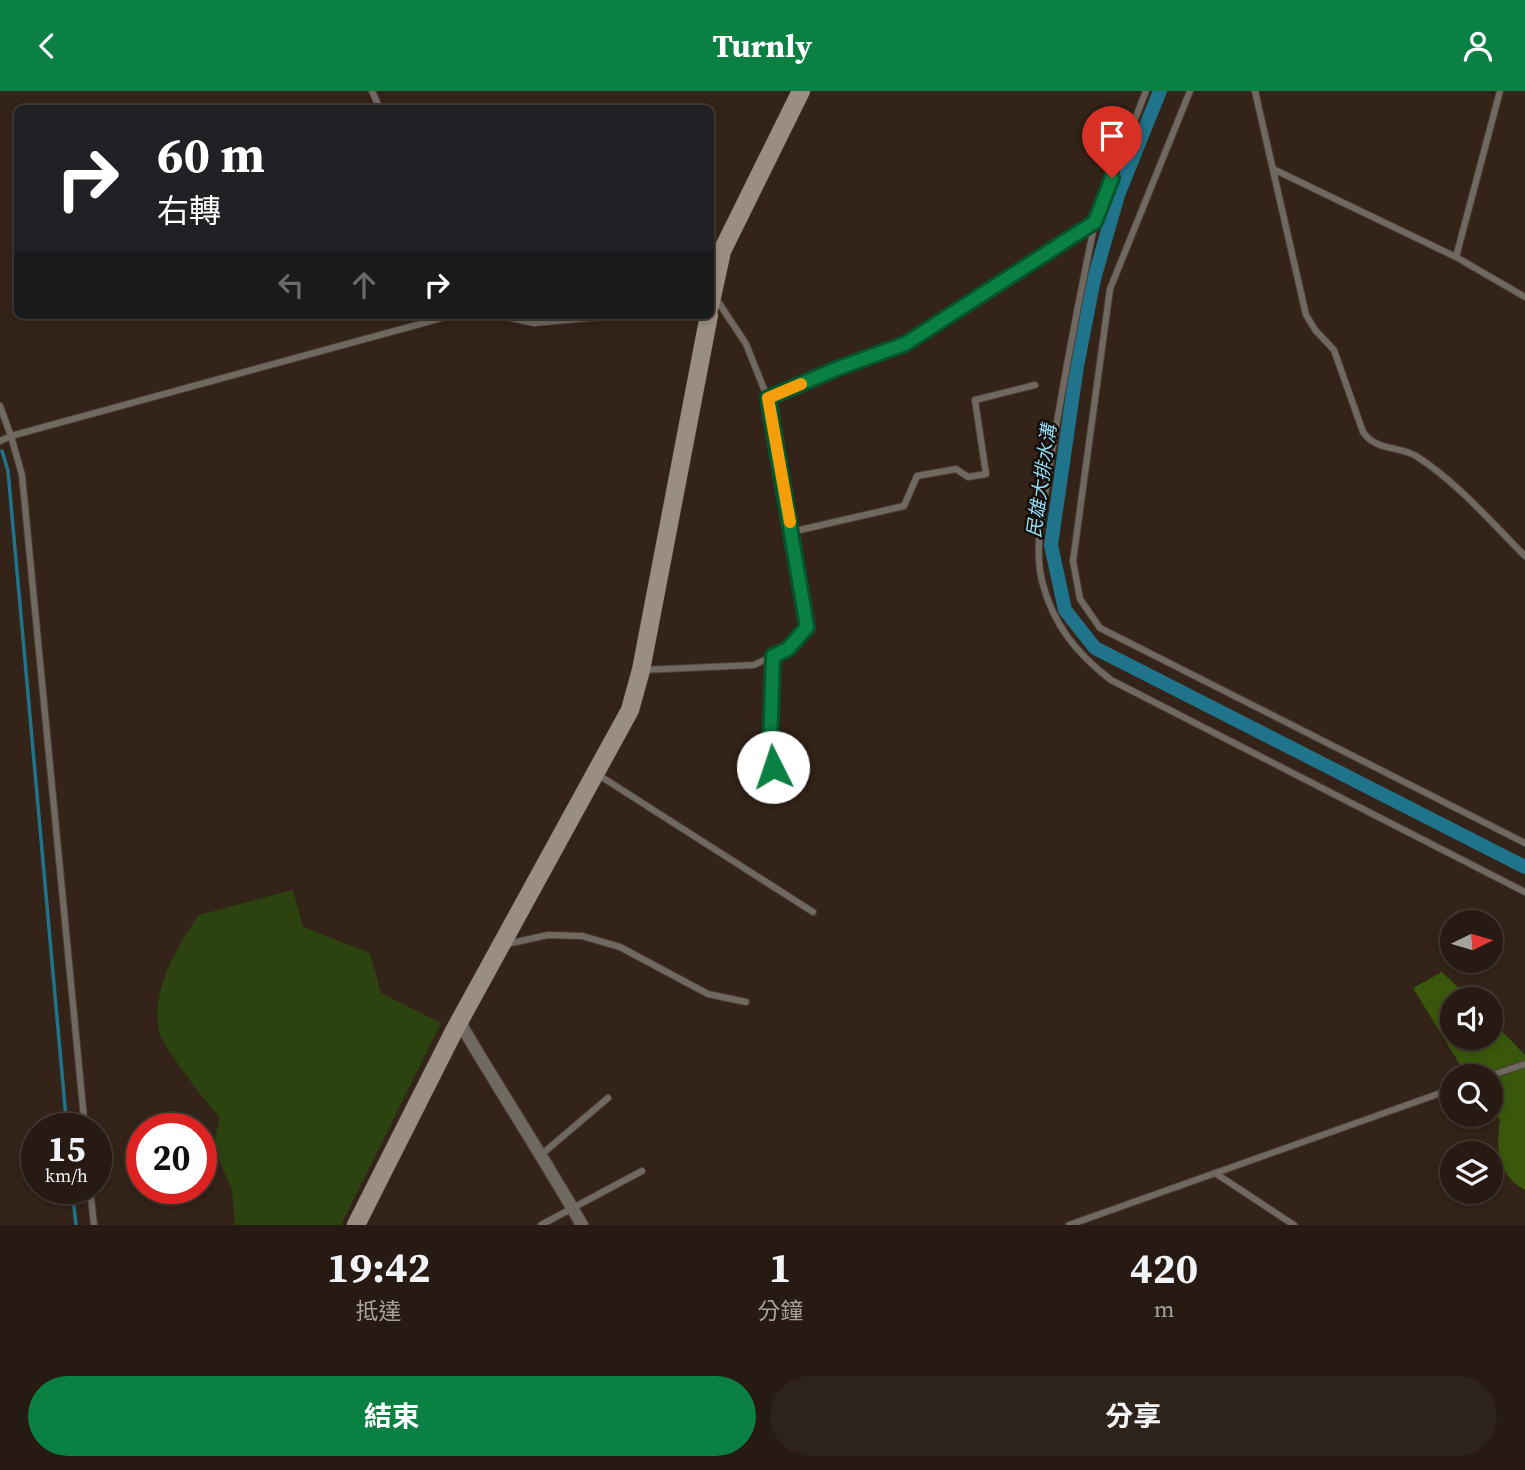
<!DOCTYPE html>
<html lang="zh-TW">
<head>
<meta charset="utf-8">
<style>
	:root { --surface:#261a12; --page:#2e231b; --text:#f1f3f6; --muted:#a4a19f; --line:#423832; --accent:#0b8043 }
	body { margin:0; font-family:"Source Serif 4","Noto Sans TC",serif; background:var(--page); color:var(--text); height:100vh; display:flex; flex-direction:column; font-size:26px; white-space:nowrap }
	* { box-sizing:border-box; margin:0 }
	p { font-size:23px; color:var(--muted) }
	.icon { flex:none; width:38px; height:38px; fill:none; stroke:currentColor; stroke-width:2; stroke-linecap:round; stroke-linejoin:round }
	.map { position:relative; height:1134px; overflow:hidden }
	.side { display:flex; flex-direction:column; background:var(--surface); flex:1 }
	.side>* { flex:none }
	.top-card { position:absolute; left:14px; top:14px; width:700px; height:214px; border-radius:10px; box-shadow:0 4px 10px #0003,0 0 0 2px var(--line); background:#202124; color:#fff; overflow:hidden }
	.needle { width:46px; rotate:85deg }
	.tools { position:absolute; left:1440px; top:819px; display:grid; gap:14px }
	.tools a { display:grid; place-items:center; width:63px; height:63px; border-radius:50%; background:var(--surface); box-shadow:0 4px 10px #0003,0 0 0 2px var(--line); font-size:35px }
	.speed { position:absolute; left:21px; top:1022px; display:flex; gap:14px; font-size:35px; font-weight:700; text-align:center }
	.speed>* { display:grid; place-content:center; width:91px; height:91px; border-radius:50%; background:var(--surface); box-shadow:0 4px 10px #0003,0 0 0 2px var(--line); line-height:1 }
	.speed small { font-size:18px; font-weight:400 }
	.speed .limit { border:10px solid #d22; background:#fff; color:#111 }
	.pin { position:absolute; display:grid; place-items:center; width:60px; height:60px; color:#fff; margin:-72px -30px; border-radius:50% 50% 50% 0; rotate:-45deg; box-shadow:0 0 7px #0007 }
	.pin .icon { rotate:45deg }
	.me { position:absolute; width:77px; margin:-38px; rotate:356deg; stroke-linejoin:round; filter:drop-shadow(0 0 5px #0008) }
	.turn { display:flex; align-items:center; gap:24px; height:147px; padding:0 28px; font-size:32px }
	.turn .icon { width:91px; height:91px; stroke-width:2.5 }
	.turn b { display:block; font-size:49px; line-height:60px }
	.lanes { display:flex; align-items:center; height:66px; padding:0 28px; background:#0003; justify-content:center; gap:35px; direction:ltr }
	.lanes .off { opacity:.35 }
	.eta { display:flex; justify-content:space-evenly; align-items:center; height:119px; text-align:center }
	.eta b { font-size:42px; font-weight:700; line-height:49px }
	.primary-button { display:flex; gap:14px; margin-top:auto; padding:14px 28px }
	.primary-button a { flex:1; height:80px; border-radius:42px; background:var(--accent); color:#fff; font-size:28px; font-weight:700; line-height:80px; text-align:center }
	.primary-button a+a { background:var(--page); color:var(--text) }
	header { display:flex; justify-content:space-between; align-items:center; height:91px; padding:0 28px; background:var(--accent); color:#fff; font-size:32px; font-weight:700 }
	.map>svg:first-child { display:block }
	.green { fill:#2c4310 }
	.forest { fill:#39580b }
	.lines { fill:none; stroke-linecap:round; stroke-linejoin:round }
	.stream { stroke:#1f738b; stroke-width:3.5 }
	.canal { stroke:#1f738b; stroke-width:14 }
	.lane-casing { stroke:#4e3f35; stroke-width:8 }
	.street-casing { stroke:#4e3f35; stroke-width:14 }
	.secondary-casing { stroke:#4e3f35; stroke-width:19 }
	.lane { stroke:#706962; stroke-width:6 }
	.street { stroke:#706962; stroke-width:12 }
	.secondary { stroke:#9a8e83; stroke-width:18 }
	.route-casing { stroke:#07532c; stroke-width:18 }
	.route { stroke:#0b8043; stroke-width:12 }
	.slow { stroke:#f59e0b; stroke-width:12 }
	.labels { text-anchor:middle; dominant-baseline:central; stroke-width:5; stroke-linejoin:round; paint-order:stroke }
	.water-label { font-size:19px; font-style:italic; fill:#94dff9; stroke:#150e09 }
</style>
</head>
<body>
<header><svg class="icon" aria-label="back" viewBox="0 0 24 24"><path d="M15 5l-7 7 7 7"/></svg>Turnly<svg class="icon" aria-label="person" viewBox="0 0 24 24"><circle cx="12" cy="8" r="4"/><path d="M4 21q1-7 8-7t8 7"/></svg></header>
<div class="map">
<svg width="1525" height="1134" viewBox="0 0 1525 1134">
	<rect width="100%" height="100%" fill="#332318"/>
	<path class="green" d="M293,799L303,836L370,862L381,902L441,932L341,1134H235L232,1098L213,1056L220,1026C208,1014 164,957 160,943C149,903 176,856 199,824Z"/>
	<path class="forest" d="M1442,881L1470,908H1452V947H1491V929L1525,964V1099C1497,1083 1496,1058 1500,1029L1491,1018V985H1467L1413,897Z"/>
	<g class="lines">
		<g class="stream">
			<polyline points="2,360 8,380 67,1038"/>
			<polyline points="72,1097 76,1134"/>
		</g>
		<polyline class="canal" points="1160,0 1118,104 1094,188 1077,275 1051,454 1065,519 1095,557 1525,776"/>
		<defs>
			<g id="lane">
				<polyline points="372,0 380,18"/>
				<polyline points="1190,0 1110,198 1073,470 1080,508 1100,537 1525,752"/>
				<path d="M1255,0L1306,224L1316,240L1334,259L1363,341C1377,361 1398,354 1416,365C1457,391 1491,431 1525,465"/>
				<polyline points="1273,78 1456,166 1500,0"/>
				<path d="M1095,131C1078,212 1063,292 1050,373C1045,411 1033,453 1042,490C1053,534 1077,563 1111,589L1525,801"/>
				<polyline points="1456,166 1525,206"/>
				<polyline points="496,224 534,232 622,224"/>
				<polyline points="768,308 905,253 1095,131 1146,0"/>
				<polyline points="0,315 11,345 453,224"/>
				<polyline points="0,350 11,345 22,384 85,1038"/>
				<polyline points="791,441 904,415 917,385 956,378 968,386 986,383 975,309 1035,294"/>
				<polyline points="773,565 770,655 773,676"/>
				<polyline points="643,579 754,574 788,558 807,536 768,308 746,253 715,206"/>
				<polyline points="597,683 813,821"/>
				<polyline points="507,853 548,844 582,845 620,856 708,903 746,911"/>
				<polyline points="1489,985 1525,973"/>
				<polyline points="542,1063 608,1007"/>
				<polyline points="1215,1082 1294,1134"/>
				<polyline points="90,1097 94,1134"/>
				<polyline points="541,1134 642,1080"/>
				<polyline points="1069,1134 1452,998"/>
			</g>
			<path id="street" d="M459,930C499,999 543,1065 582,1134"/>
			<g id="secondary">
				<polyline points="710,215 722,160 801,0"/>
				<polyline points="356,1134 454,940 630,619 641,579 709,224"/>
			</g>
		</defs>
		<use href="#lane" class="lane-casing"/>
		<use href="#street" class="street-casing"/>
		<use href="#secondary" class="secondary-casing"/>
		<use href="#lane" class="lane"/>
		<use href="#street" class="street"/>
		<use href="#secondary" class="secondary"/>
	</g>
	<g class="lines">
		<defs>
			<polyline id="route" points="773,676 770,655 773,565 788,558 807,536 768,307 836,278 905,253 1095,131 1112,87"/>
		</defs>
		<use href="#route" class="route-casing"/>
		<use href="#route" class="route"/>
		<polyline class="slow" points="790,431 768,307 801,293"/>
	</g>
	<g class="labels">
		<g class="water-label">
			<text transform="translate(1041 390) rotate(-82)">民雄大排水溝</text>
		</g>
	</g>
</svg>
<div class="tools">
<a><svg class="needle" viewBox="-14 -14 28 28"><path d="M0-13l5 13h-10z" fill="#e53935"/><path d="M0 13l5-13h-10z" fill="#a4a19f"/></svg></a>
<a><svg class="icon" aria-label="sound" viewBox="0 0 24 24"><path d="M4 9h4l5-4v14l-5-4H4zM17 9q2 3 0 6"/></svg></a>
<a><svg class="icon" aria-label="search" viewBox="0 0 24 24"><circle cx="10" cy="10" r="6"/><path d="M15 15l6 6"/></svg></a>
<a><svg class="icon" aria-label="layers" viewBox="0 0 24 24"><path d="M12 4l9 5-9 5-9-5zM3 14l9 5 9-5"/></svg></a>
</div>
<div class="speed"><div>15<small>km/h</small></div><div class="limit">20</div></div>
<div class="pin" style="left:1112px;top:87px;background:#d93025"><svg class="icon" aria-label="arrive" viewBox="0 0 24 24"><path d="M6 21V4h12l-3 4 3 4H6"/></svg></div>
<svg class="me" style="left:773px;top:676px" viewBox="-20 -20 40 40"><circle r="19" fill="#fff"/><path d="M0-13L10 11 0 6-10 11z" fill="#0b8043"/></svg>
<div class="top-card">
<div class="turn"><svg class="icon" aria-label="right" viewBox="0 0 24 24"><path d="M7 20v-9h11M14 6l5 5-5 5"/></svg><div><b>60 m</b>右轉</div></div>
<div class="lanes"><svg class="icon off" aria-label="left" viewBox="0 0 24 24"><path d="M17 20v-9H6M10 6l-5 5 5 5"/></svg><svg class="icon off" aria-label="ahead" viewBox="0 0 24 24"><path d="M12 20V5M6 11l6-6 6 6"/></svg><svg class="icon" aria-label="right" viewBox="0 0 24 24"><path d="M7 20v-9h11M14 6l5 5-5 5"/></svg></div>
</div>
</div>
<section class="side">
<div class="eta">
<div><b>19:42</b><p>抵達</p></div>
<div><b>1</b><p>分鐘</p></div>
<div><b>420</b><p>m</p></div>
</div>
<div class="primary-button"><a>結束</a><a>分享</a></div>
</section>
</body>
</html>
